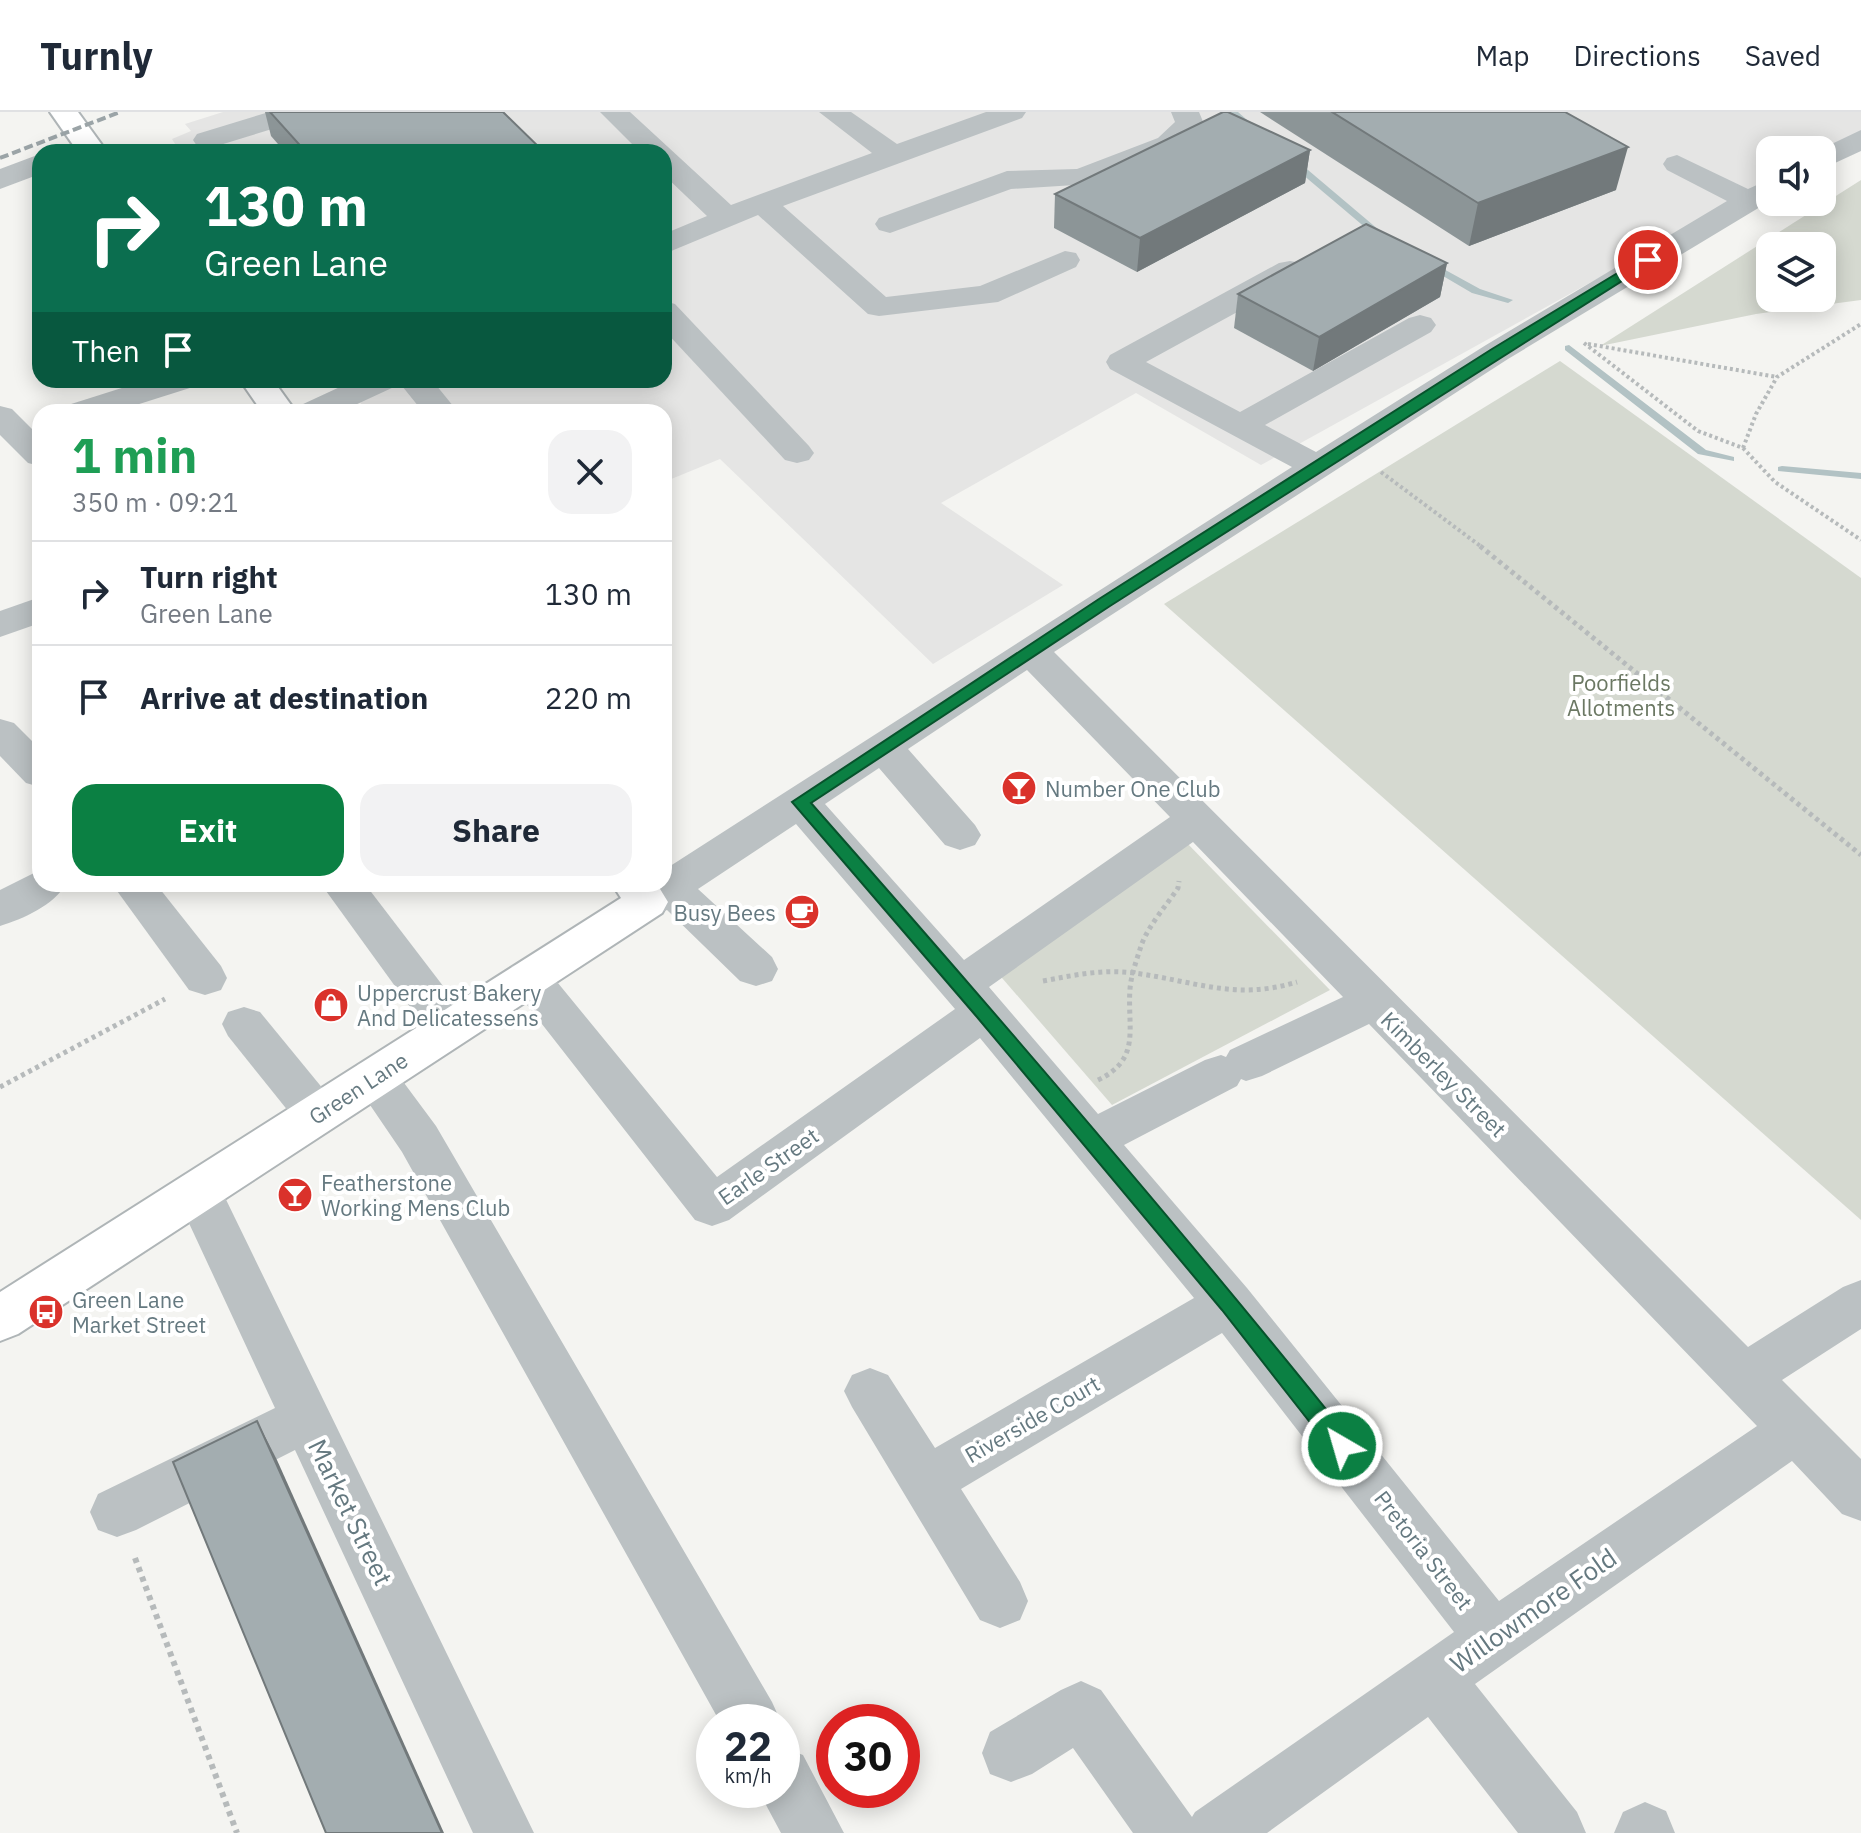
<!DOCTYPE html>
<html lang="en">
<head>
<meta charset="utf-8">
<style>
	:root { --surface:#fff; --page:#f2f2f3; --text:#1f2937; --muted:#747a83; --line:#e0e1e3; --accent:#0b8043 }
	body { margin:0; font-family:"IBM Plex Sans",sans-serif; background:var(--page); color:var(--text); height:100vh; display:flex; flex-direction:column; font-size:30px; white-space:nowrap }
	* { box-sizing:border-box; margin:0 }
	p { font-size:26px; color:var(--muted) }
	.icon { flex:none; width:44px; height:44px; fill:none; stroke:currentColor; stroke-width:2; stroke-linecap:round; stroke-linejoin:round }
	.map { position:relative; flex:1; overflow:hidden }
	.side { position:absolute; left:32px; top:292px; width:640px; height:488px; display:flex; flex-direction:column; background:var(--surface); border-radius:24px; box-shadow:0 4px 20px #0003 }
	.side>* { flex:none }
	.top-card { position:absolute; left:32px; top:32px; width:640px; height:244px; border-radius:24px; box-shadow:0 4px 20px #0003; background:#0b6e4f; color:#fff; overflow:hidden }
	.fabs { position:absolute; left:1756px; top:24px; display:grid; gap:16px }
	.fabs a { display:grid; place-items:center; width:80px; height:80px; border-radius:16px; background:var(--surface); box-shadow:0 4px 20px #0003; font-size:40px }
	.speed { position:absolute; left:696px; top:1592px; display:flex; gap:16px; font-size:40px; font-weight:700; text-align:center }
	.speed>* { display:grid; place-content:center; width:104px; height:104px; border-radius:50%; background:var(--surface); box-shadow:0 4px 20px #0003; line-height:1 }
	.speed small { font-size:20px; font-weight:400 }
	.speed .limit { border:12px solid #d22; background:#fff; color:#111 }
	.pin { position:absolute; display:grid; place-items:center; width:68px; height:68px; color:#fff; margin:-34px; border:4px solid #fff; border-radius:50%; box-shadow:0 2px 8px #0007 }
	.me { position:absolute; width:88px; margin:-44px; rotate:322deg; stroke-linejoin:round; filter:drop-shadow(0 0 6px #0008) }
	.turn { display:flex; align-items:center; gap:28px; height:168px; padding:0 40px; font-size:36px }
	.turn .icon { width:104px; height:104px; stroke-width:2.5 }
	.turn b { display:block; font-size:56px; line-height:68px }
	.then { display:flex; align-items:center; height:76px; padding:0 40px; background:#0003; gap:16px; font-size:30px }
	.round { display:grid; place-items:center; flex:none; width:84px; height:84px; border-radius:24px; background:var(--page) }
	.summary { display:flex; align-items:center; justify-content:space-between; height:136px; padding:0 40px }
	h1 { font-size:48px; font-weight:800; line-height:60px; color:#1e9e55 }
	.action { display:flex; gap:16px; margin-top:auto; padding:16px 40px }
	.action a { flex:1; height:92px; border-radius:24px; background:var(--accent); color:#fff; font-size:32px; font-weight:800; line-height:92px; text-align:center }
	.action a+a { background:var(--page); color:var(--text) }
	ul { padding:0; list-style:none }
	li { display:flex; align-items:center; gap:24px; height:104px; padding:0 40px; border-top:2px solid var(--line) }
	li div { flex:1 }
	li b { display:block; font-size:30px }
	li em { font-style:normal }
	header { display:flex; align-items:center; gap:48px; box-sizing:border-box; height:112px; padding:0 40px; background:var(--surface); border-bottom:2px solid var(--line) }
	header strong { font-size:38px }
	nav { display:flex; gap:44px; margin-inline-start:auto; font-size:28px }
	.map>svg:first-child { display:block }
	.built { fill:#e5e5e4 }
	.green { fill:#d5d9d0; fill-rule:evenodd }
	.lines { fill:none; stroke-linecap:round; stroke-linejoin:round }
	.stream { fill:#b2c2c4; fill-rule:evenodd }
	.major-casing { stroke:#afb5b7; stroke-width:4 }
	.path-far2 { stroke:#b6babb; stroke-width:4; stroke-dasharray:3 3; stroke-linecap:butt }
	.path-far1 { stroke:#b6babb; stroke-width:5; stroke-dasharray:4 4; stroke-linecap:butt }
	.path { stroke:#b6babb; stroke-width:6; stroke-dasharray:5 5; stroke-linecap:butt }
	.minor { fill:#bbc1c3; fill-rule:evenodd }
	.major { fill:#fff; fill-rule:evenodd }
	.rail { stroke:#9ba4a7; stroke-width:4; stroke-dasharray:9 4; stroke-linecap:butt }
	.wall { fill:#8c9597 }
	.shaded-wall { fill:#72797b }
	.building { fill:#a3adb0; stroke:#72797b; stroke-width:2 }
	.route { fill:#0b8043; stroke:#07532c; stroke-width:2 }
	.labels { text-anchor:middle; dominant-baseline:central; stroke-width:8; stroke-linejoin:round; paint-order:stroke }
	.park-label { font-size:22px; fill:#6b7863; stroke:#fff }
	.poi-label { font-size:22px; fill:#657980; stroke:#fff; text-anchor:start }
	.street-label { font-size:22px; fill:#657980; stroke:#fff }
	.near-street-label { font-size:26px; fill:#657980; stroke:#fff }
</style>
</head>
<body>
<header>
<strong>Turnly</strong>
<nav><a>Map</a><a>Directions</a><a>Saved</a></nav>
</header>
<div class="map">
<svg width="1861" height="1721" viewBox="0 0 1861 1721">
	<rect width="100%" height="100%" fill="#f4f4f1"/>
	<polygon class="built" points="223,0 1861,0 1861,20 1822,38 1770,38 1770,71 1261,353 1136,281 941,391 1063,473 933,552 720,347 664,370 664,300 367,300 345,268 664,268 664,40 180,40 172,27 191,19 185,12"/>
	<g class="green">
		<path d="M1861,68V188L1756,202L1600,234ZM1770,134H1822V186H1770Z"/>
		<polygon points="1560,249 1861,466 1861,1108 1164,492"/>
		<polygon points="1185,729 1330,878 1112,993 996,859"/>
	</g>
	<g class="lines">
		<g class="stream">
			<polygon points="1229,0 1238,0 1255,15 1248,17"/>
			<polygon points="1289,47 1295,47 1386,124 1386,128 1380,128 1289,51"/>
			<polygon points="1429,149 1480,177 1513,188 1508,191 1472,181 1426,154 1424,152"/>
			<polygon points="1569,233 1706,338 1734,345 1734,349 1698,342 1565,238 1565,234"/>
			<polygon points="1782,354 1861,361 1861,367 1778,359 1778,355"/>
		</g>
		<defs>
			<g id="major">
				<polygon points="50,0 78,0 107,40 78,40"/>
				<polygon points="240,268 273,268 296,300 262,300"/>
				<polygon points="612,772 657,772 668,790 662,801 18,1222 0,1229 0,1180 621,786"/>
			</g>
		</defs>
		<use href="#major" class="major-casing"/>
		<g class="path-far2">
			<polyline points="1584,231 1698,319 1743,336 1775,370 1861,428"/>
			<polyline points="1588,232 1777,265"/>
			<polyline points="1743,336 1756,302 1777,265 1861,212"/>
			<polyline points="1381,360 1483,436"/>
		</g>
		<g class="path-far1">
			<polyline points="1480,434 1861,743"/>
			<path d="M1043,869C1074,863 1103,857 1134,861C1195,869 1235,889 1297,870"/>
			<path d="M1098,968C1142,947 1127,916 1130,877C1131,863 1137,847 1141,834C1148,814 1166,794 1178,776L1179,769"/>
			<polyline points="0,975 165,887"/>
		</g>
		<polyline class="path" points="135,1446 237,1721"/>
		<g class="minor">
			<polygon points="269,0 312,0 308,6 207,37 197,34 193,28 197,22"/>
			<polygon points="600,0 630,0 731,93 872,41 819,0 851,0 897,32 986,0 1026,0 1022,6 783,94 886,185 980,174 1065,139 1076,141 1080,148 1076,155 998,190 879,204 868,202 758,103 664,142 664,122 707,104 664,63 664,40 640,40"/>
			<polygon points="1171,0 1199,0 1204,12 1178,38 1091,72 1011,77 890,121 879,118 875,112 879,106 1007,59 1077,57 1158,26 1175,10"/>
			<polygon points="1861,18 1861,39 1822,57 1822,38 1819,38"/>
			<polygon points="40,42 40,62 0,77 0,57"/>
			<path d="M1677,43L1748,77L1770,67V89L1508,247L1054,540L1748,1235L1843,1175L1861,1168V1217L1782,1268L1861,1347V1409L1842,1402L1792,1349L1475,1572L1577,1700L1586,1721H1518L1428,1605L1267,1721H1133L1073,1636L1032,1662L1011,1670L990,1662L982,1641L990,1620L1061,1578L1081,1569L1101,1578L1192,1705L1195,1700L1454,1520L1222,1221L961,1377L1020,1470L1028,1489L1020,1508L1000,1516L980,1508L852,1295L844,1279L852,1263L870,1256L888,1263L935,1336L1194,1186L980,926L729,1108L712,1114L695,1108L506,866L512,854L528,849L544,854L717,1065L955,897L796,712L698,777L772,845L778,857L772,869L756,874L740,869L667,798L647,806L632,801L626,790C636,772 645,772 664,772V758L1292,355L1110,257L1106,250L1110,243L1279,151L1290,149L1301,151L1305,158L1301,165L1146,250L1240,300L1409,206L1420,203L1431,206L1436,213L1431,220L1265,313L1316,340L1486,233L1727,89L1667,58L1663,52L1667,46ZM1027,558L1170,705L964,848L825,692L879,656L945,733L960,738L975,733L981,723L975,713L908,637ZM1193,730L1343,885L1230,938L1226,945L1221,943L1205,948L1098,1002L989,875ZM1369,912L1757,1314L1499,1489L1247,1176L1124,1033L1237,974L1241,967L1246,969L1262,964Z"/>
			<polygon points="664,189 675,192 809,334 814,341 809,348 797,351 785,348 664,218"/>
			<polygon points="147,268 197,268 193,275 114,300 63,300 68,293"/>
			<polygon points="355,268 432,268 458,300 423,300 398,269 394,275 340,300 296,300 301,293"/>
			<polygon points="0,294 12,297 40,325 40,354 28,351 0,323"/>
			<polygon points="40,485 40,511 0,525 0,499"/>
			<polygon points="0,607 14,611 40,637 40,675 26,671 0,644"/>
			<path d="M40,758V772H66C54,793 23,807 0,814V778Z"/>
			<polygon points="112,772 156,772 221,854 227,866 221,878 205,883 189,878"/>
			<polygon points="321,772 365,772 466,904 473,916 466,928 450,933 434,928"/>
			<polygon points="244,895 260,900 333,989 340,1002 333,1015 317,1021 301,1015 228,924 222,912 228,900"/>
			<polygon points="374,947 390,952 436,1014 772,1590 781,1610 720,1610 402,1040 351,965 358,952"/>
			<polygon points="198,1059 215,1065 534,1721 473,1721 295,1338 136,1418 117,1425 98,1418 90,1400 98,1382 275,1296 174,1079 181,1065"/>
			<polygon points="782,1635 803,1643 844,1721 781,1721 758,1678 782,1678"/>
			<polygon points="1645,1690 1666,1699 1675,1721 1614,1721 1623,1700"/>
		</g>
		<use href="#major" class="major"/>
		<polyline class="rail" points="0,46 120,0"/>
	</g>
	<g class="wall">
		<polygon points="265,0 503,0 544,40 285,40 271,24"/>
		<polygon points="1260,0 1565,0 1616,78 1469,134"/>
		<polygon points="1310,38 1305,71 1137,160 1054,116 1055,82"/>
		<polygon points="1447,151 1440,185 1313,259 1234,216 1238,182"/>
	</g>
	<g class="shaded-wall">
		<polygon points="1628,35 1616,78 1469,134 1478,91"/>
		<polygon points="1310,38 1305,71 1137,160 1140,126"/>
		<polygon points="1447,151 1440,185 1313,259 1319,225"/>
		<polygon points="257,1309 277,1348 444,1721 442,1721"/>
	</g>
	<g class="building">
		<polygon points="270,0 503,0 544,40 306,40"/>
		<polygon points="1223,0 1228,0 1310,38 1140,126 1055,82"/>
		<polygon points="1332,0 1565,0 1628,35 1478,91"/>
		<polygon points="1366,112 1447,151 1319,225 1238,182"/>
		<polygon points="257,1309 442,1721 326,1721 173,1350"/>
	</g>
	<path class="route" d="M1644,145L1655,148L1110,494L811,691C995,900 1176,1110 1350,1327L1353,1334L1350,1341L1342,1344L1334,1341L1222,1198L977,905L792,690L1099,487L1492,237Z"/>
	<defs>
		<symbol id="bar-disc" viewBox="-11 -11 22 22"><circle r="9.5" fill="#da322b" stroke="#fff"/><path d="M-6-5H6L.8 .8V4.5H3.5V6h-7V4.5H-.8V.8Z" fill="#fff"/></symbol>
		<symbol id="cafe-disc" viewBox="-11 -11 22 22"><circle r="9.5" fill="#da322b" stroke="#fff"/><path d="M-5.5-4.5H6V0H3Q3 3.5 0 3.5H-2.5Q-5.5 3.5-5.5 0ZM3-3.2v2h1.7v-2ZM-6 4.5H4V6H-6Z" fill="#fff"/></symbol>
		<symbol id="shop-disc" viewBox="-11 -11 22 22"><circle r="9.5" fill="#da322b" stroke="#fff"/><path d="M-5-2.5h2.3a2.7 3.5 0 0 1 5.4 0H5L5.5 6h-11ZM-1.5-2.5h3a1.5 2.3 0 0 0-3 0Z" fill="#fff"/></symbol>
		<symbol id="bus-disc" viewBox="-11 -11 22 22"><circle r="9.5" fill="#da322b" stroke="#fff"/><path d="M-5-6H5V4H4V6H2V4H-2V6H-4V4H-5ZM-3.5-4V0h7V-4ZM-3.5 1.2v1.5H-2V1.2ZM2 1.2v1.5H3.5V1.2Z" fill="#fff"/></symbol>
	</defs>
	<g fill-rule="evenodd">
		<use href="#bar-disc" x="999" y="656" width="40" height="40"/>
		<use href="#cafe-disc" x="782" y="780" width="40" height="40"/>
		<use href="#shop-disc" x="311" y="873" width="40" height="40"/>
		<use href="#bar-disc" x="275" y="1063" width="40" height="40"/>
		<use href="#bus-disc" x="26" y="1180" width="40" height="40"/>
	</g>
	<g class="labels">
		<g class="park-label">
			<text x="1621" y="570">Poorfields<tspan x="1621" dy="25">Allotments</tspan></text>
		</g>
		<g class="poi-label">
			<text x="1045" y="676">Number One Club</text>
			<text x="776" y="800" text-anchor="end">Busy Bees</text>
			<text x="357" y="880">Uppercrust Bakery<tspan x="357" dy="25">And Delicatessens</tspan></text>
			<text x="321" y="1070">Featherstone<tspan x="321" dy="25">Working Mens Club</tspan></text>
			<text x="72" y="1187">Green Lane<tspan x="72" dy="25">Market Street</tspan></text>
		</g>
		<g class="street-label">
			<text transform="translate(1444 962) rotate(45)">Kimberley Street</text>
			<text transform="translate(358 976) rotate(-33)">Green Lane</text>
			<text transform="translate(768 1054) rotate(-35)">Earle Street</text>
			<text transform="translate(1032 1307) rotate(-30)">Riverside Court</text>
			<text transform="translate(1424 1438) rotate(52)">Pretoria Street</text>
		</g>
		<g class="near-street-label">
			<text transform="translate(351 1400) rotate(64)">Market Street</text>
			<text transform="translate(1533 1498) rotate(-35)">Willowmore Fold</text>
		</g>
	</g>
</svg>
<div class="fabs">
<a><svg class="icon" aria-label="sound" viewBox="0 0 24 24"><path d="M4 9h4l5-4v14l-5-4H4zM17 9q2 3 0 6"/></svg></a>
<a><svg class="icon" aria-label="layers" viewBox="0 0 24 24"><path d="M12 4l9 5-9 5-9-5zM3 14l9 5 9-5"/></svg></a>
</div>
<div class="speed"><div>22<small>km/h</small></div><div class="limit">30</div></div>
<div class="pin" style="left:1648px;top:148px;background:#d93025"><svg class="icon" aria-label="arrive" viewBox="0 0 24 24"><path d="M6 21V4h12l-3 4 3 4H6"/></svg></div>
<svg class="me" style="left:1342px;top:1334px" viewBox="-20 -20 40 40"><circle r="17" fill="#0b8043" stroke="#fff" stroke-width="3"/><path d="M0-11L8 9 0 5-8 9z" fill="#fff"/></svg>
<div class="top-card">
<div class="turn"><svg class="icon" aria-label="right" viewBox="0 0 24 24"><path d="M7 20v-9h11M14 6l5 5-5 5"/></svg><div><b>130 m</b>Green Lane</div></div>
<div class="then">Then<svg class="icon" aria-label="arrive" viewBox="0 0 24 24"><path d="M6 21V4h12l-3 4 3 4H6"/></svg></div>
</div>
<section class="side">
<div class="summary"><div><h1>1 min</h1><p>350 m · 09:21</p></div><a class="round"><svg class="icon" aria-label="close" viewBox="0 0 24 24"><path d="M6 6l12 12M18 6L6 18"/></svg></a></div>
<ul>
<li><svg class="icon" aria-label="right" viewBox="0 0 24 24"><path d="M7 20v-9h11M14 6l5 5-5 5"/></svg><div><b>Turn right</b><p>Green Lane</p></div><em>130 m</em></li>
<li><svg class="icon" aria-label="arrive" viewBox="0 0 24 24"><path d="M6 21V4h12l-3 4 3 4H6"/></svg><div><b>Arrive at destination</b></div><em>220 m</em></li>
</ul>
<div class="action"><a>Exit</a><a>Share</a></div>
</section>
</div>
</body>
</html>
